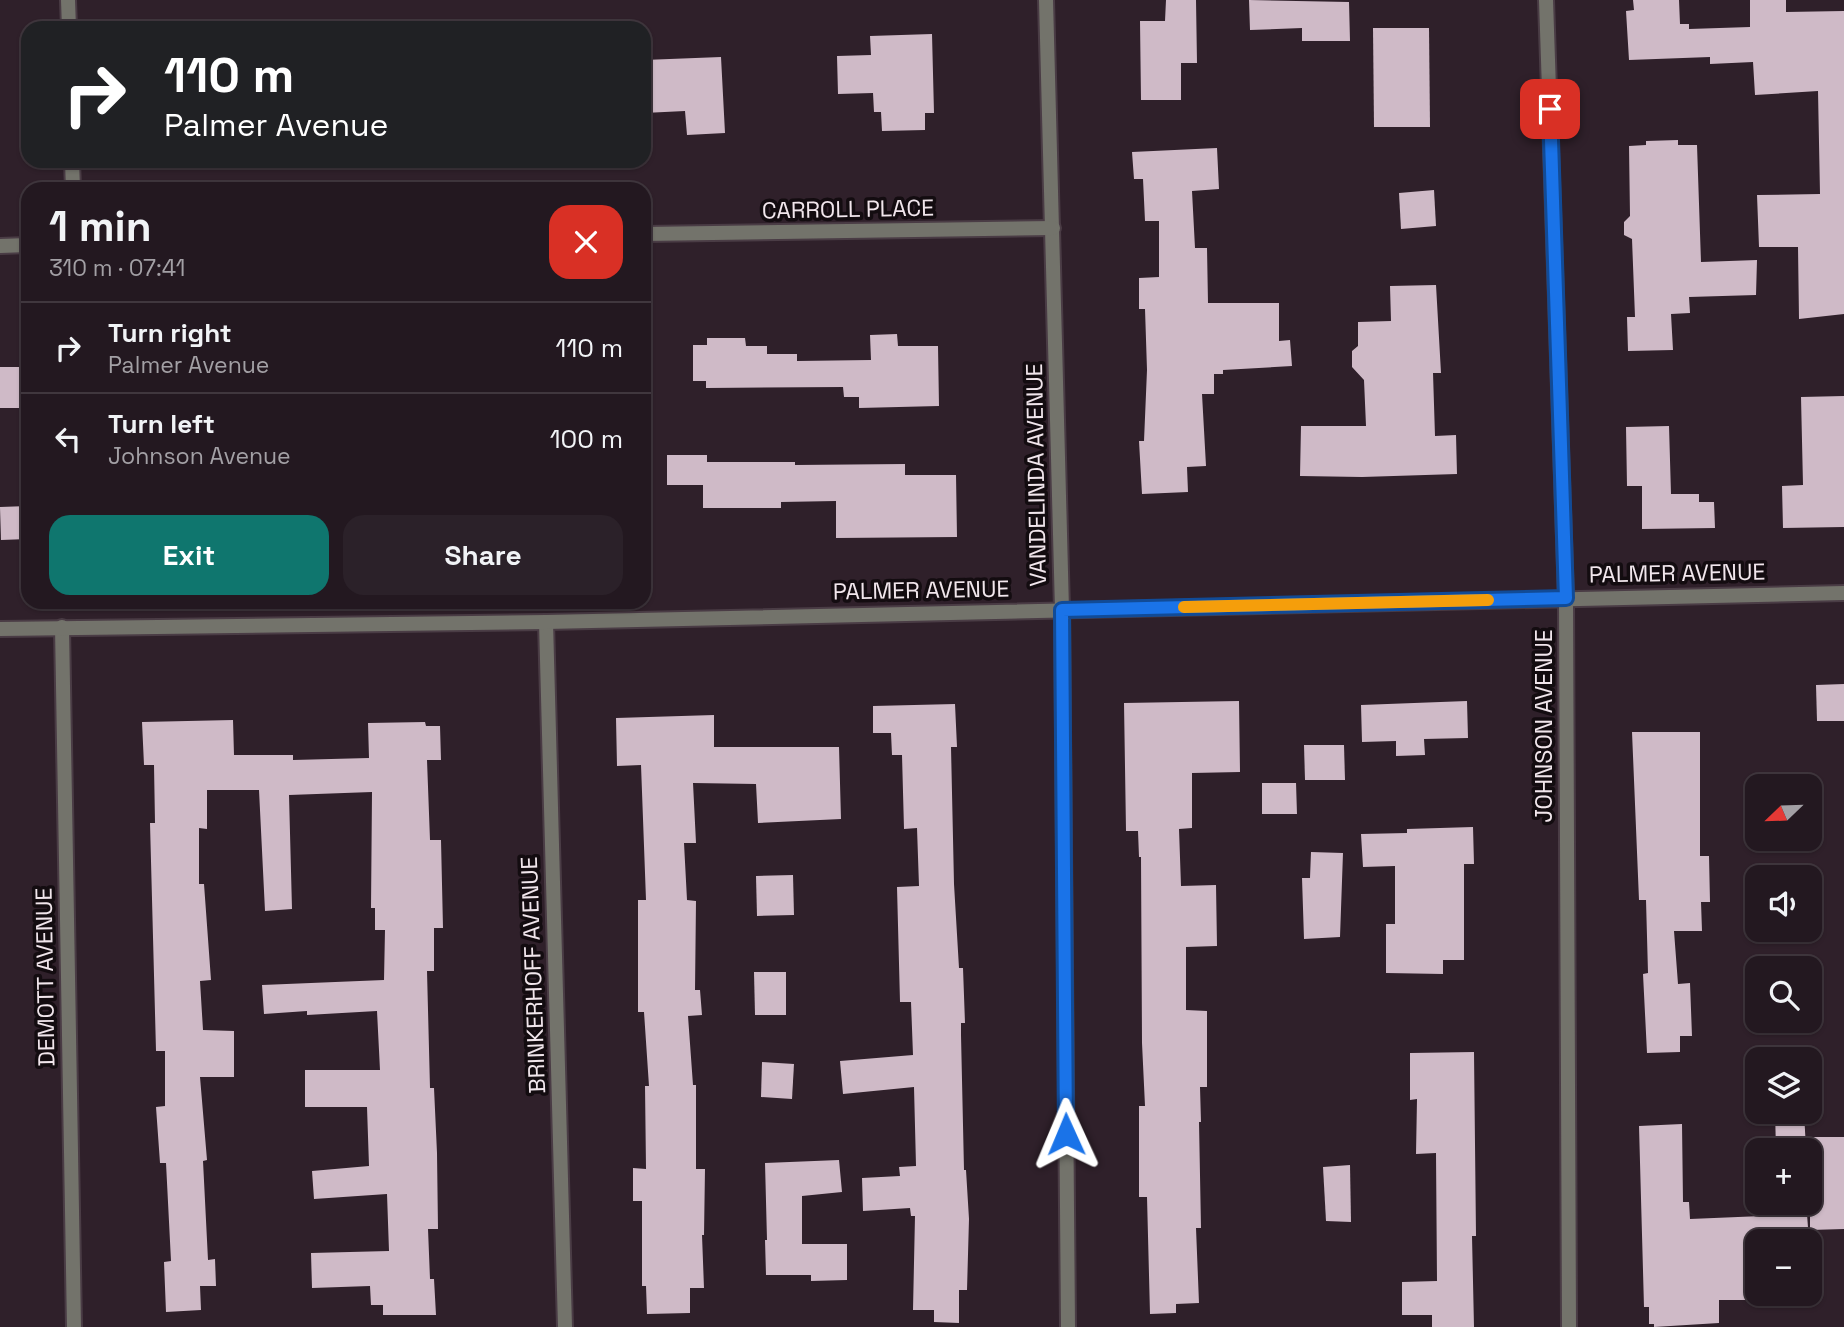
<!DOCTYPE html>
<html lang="en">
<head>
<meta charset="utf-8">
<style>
	:root { --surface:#231820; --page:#2b2129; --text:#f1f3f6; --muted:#a3a0a5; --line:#40373e; --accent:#0f766e }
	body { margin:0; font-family:"Space Grotesk",sans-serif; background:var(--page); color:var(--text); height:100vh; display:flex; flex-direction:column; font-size:26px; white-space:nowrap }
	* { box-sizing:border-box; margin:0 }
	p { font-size:23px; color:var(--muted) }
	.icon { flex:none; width:38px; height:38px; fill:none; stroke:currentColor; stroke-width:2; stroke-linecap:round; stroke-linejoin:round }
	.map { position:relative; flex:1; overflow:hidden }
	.details { position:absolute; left:21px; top:182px; width:630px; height:427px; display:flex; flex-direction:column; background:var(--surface); border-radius:21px; box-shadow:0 2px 5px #0004,0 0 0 2px var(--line) }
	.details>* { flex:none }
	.hud { position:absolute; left:21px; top:21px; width:630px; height:147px; border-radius:21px; box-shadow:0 2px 5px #0004,0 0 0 2px var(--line); background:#202124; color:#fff; overflow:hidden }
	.needle { width:46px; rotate:247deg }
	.controls { position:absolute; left:1745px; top:774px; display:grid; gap:14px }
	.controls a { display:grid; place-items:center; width:77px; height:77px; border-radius:14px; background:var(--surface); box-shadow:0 2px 5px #0004,0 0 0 2px var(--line); font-size:35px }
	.pin { position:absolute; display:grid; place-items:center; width:60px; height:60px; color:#fff; margin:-30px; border-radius:14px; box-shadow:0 4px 10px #0006 }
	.me { position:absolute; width:77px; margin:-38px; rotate:359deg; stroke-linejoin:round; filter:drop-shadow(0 0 5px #0008) }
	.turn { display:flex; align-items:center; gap:24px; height:147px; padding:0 28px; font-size:32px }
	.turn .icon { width:91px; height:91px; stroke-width:2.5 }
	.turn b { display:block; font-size:49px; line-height:60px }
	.round { display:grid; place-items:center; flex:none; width:74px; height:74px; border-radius:21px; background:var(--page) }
	.headline { display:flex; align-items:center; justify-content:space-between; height:119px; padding:0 28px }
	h1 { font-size:42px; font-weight:600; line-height:52px }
	.button { display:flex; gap:14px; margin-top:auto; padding:14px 28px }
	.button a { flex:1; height:80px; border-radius:21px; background:var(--accent); color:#fff; font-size:28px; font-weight:600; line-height:80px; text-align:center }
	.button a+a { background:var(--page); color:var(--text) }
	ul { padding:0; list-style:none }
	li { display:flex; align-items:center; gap:21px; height:91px; padding:0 28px; border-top:2px solid var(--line) }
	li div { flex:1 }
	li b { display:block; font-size:26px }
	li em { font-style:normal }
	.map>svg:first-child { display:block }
	.building { fill:#cfbac7 }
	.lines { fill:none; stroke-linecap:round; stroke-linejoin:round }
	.street-casing { stroke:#4a3c45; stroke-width:18 }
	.street { stroke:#73736b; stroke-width:14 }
	.route-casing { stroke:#114b97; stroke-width:18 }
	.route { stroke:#1a73e8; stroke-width:12 }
	.slow { stroke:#f59e0b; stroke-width:12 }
	.labels { text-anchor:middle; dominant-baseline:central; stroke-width:7; stroke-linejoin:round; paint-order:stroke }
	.street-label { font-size:23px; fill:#f1e6ec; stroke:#130c10 }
</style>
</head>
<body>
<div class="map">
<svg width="1844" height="1327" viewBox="0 0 1844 1327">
	<rect width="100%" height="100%" fill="#2f202a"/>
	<g class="building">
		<polygon points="1166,0 1196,0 1197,63 1181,63 1181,100 1141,100 1140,21 1165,21"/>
		<polygon points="1249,0 1349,2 1350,41 1302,41 1302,28 1250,30"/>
		<polygon points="1633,0 1679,0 1680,24 1689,24 1689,29 1750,27 1750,0 1786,0 1786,12 1844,11 1844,314 1799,319 1798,247 1759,247 1757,195 1820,194 1818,91 1755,95 1753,62 1710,64 1710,57 1629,60 1626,11 1634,10"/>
		<polygon points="1373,28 1429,28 1430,127 1374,127"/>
		<polygon points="932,34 934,113 925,113 925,130 882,131 881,112 874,112 873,93 838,94 837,56 871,55 870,36"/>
		<polygon points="721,57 725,133 687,135 685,111 644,113 644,60"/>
		<polygon points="1678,140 1678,145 1697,145 1701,262 1757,260 1756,295 1689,297 1690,313 1671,314 1673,350 1628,351 1627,317 1635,317 1632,239 1624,235 1624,222 1630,216 1629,146 1646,145 1646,141"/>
		<polygon points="1217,148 1219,189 1192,191 1195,248 1207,248 1208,303 1279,303 1279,341 1290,340 1292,366 1223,370 1223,374 1214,374 1214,394 1202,394 1206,466 1187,467 1188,492 1142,494 1139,441 1144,441 1147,370 1145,309 1139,309 1139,278 1159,277 1159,221 1145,221 1143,179 1134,179 1132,152"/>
		<polygon points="1434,190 1436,226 1401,229 1399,193"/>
		<polygon points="1436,285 1441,373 1433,373 1435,436 1456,435 1457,474 1362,477 1300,476 1301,426 1366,426 1364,380 1352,367 1352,351 1358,346 1358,322 1391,321 1390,286"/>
		<polygon points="897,334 898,346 938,346 939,406 859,408 859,397 844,397 843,387 706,388 706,381 693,381 693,345 707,345 707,338 745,338 746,346 767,346 767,354 797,354 797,361 871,360 870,335"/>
		<rect x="0" y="367" width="28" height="41"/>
		<polygon points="1844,396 1844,527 1783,528 1782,486 1803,485 1801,397"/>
		<polygon points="1669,426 1671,494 1699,494 1699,502 1714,502 1715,528 1642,529 1642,486 1627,486 1626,427"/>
		<polygon points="667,455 707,455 707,462 795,462 795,465 905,464 905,475 956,475 957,537 836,538 836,501 781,502 781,508 703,508 703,485 667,485"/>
		<polygon points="28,506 28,539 1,540 0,507"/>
		<polygon points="1844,684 1844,721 1817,721 1816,685"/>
		<polygon points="1239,701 1240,772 1192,773 1192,828 1179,829 1181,886 1216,885 1217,946 1186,947 1186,1010 1207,1011 1207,1087 1200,1087 1201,1122 1199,1122 1201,1228 1196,1228 1199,1303 1176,1304 1176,1313 1150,1314 1147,1197 1139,1197 1139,1106 1145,1106 1142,1043 1141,857 1139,857 1138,831 1126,831 1124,703"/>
		<polygon points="1467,701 1468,738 1424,739 1425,755 1396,756 1396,741 1362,742 1361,705"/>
		<polygon points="955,704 957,747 951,747 954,884 959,968 963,968 965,1023 961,1023 961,1035 964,1170 966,1170 969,1219 967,1290 959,1290 959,1323 934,1322 934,1310 913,1310 915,1216 911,1216 910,1208 863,1211 862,1178 900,1176 899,1167 916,1166 914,1087 843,1094 840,1061 913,1055 911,1002 900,1002 897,887 919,886 917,828 904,829 902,755 892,755 891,733 873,733 873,706"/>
		<polygon points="714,715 714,747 839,747 841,819 758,823 756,784 693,783 696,843 684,843 687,900 696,901 695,990 700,990 702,1015 688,1016 693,1085 696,1085 696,1169 705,1169 704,1235 702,1235 704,1288 690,1288 690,1313 647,1314 646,1286 642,1286 642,1201 633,1201 633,1168 646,1169 645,1086 649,1086 644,1012 638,1012 638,900 646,900 641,765 617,766 616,718"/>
		<polygon points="233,720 234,755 293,755 293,760 369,758 368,723 425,722 426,726 440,726 441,760 427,760 430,840 441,840 443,928 434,928 434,971 427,971 430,1088 434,1088 437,1153 438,1229 428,1229 430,1279 434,1279 436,1315 383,1315 383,1305 371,1305 370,1286 312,1288 311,1253 389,1251 387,1194 314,1199 312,1171 369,1166 367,1107 305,1107 305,1070 380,1070 377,1011 307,1015 307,1011 264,1014 262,985 384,980 385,930 375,930 375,908 371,908 372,792 289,795 292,909 265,911 259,790 207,790 207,829 199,828 199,884 204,884 211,980 200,981 203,1030 234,1031 234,1077 200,1077 207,1160 203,1161 208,1260 215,1259 216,1286 200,1286 201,1310 166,1312 164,1262 171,1261 166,1163 160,1163 156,1107 165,1106 165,1051 156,1051 150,823 155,823 154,765 144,765 142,722"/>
		<polygon points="1632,732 1700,732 1700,856 1709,856 1710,902 1701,902 1702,931 1674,931 1678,984 1690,983 1692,1036 1680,1036 1680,1052 1647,1053 1643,974 1648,973 1646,900 1639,900"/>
		<polygon points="1304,745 1344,745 1345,780 1305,780"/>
		<polygon points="1262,783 1296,783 1297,814 1262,814"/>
		<polygon points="1473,827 1474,864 1464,864 1464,960 1443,960 1443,974 1386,973 1386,924 1395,924 1395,866 1363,867 1361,834 1407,833 1407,829"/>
		<polygon points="1311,852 1343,853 1340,937 1304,939 1302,878 1310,878"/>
		<polygon points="793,875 794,915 757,916 756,876"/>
		<polygon points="754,972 786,972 786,1015 755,1015"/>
		<polygon points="1474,1052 1476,1236 1472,1236 1474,1327 1432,1327 1432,1315 1402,1315 1402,1282 1437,1281 1436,1153 1416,1154 1417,1099 1410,1100 1410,1053"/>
		<polygon points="762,1062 794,1064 792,1099 761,1097"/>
		<polygon points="1775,1111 1804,1111 1806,1150 1776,1150"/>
		<polygon points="1682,1124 1683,1202 1689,1202 1690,1219 1807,1214 1809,1241 1757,1241 1757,1300 1719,1300 1719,1323 1654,1327 1654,1324 1649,1324 1649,1307 1644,1307 1639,1126"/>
		<polygon points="1810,1137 1844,1137 1844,1229 1810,1230"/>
		<polygon points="839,1160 842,1192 802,1196 802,1244 847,1244 847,1280 811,1281 811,1275 766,1275 765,1240 767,1240 765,1163"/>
		<polygon points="1350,1165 1351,1222 1326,1221 1323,1167"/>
	</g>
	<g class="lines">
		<defs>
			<g id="street">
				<polyline points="68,0 69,28"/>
				<polyline points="1046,0 1062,610 1068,1327"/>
				<polyline points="1546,0 1566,598 1569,1327"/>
				<polyline points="72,161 73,189"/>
				<polyline points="644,234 1053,228"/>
				<polyline points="0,246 28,245"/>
				<polyline points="546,622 565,1327"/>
				<polyline points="62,627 74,1327"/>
				<polyline points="0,629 546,622 1844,593"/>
			</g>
		</defs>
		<use href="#street" class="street-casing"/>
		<use href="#street" class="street"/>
	</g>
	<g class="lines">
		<defs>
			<polyline id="route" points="1066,1134 1062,610 1566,598 1550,109"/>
		</defs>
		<use href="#route" class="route-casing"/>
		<use href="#route" class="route"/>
		<polyline class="slow" points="1184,607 1488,600"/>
	</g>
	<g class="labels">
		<g class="street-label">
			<text transform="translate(848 209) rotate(-1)">CARROLL PLACE</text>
			<text transform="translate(1036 475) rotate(-91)">VANDELINDA AVENUE</text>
			<text transform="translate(1677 573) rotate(-1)">PALMER AVENUE</text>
			<text transform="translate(921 590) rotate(-1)">PALMER AVENUE</text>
			<text transform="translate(1544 726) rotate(-90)">JOHNSON AVENUE</text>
			<text transform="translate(533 975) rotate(-92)">BRINKERHOFF AVENUE</text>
			<text transform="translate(45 977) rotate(-91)">DEMOTT AVENUE</text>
		</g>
	</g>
</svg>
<div class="controls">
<a><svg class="needle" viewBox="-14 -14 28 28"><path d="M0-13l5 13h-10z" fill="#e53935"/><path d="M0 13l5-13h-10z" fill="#a3a0a5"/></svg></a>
<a><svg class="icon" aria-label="sound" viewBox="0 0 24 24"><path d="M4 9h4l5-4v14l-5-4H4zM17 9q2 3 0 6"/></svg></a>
<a><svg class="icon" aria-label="search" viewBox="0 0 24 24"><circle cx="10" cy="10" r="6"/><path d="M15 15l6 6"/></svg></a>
<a><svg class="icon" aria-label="layers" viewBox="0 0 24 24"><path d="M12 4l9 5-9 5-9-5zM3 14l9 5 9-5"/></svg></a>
<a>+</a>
<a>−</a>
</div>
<div class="pin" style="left:1550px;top:109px;background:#d93025"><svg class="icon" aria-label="arrive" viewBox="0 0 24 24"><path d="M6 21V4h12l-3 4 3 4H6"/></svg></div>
<svg class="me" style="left:1066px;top:1134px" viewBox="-20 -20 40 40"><path d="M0-17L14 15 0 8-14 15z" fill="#1a73e8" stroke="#fff" stroke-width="4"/></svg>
<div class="hud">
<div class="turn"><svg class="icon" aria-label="right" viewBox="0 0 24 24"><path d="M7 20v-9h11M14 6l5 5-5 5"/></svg><div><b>110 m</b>Palmer Avenue</div></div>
</div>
<section class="details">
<div class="headline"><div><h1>1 min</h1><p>310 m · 07:41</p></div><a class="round" style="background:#d93025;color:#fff"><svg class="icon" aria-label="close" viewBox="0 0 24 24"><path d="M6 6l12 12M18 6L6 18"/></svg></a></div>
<ul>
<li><svg class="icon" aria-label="right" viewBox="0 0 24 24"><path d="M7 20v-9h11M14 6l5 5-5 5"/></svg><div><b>Turn right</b><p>Palmer Avenue</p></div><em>110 m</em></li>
<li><svg class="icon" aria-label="left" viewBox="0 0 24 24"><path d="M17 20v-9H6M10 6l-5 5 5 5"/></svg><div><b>Turn left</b><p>Johnson Avenue</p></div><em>100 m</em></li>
</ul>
<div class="button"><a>Exit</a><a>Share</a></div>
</section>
</div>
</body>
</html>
